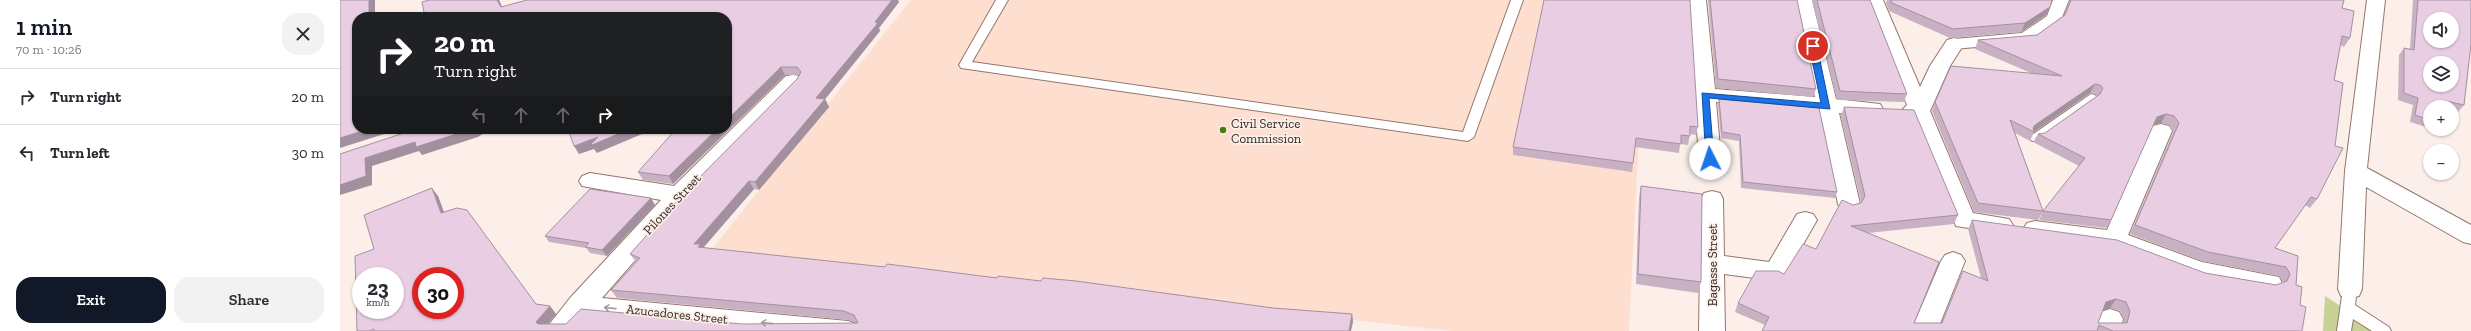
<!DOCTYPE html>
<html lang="en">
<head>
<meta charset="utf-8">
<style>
	:root { --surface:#fff; --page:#f2f2f3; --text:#2b2b33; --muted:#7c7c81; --line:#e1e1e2; --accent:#111827 }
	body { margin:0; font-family:"Zilla Slab",serif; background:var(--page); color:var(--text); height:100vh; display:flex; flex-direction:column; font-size:15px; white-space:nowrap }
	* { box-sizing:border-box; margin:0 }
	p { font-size:13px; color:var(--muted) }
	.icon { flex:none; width:22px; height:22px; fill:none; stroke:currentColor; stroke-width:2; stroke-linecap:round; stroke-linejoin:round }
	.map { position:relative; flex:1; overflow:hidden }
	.sheet { display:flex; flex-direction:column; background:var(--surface); width:340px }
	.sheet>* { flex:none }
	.top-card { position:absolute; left:12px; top:12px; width:380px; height:122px; border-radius:16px; box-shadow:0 1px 3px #0004; background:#202124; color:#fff; overflow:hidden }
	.tools { position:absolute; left:2083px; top:12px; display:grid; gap:8px }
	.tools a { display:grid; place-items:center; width:36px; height:36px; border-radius:50%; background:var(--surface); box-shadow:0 1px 3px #0004; font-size:20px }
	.speed { position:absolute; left:12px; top:267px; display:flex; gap:8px; font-size:20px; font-weight:700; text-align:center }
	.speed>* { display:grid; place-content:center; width:52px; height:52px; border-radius:50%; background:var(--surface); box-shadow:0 1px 3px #0004; line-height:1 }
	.speed small { font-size:10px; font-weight:400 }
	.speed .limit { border:6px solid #d22; background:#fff; color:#111 }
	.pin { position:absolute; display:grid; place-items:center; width:34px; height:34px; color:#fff; margin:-17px; border:2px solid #fff; border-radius:50%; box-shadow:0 1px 4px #0007 }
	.me { position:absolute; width:44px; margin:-22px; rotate:356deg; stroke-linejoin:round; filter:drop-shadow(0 0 3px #0008) }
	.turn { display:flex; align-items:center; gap:14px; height:84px; padding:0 16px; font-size:18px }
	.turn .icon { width:52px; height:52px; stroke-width:2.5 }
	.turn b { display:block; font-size:28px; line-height:34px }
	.lanes { display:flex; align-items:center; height:38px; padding:0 16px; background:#0003; justify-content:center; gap:20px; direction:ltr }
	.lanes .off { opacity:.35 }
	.round { display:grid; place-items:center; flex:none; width:42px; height:42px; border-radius:16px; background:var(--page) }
	.head { display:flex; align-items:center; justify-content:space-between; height:68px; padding:0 16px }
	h1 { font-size:24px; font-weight:600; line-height:30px; color:var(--accent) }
	.primary-button { display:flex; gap:8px; margin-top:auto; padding:8px 16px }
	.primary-button a { flex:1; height:46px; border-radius:16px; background:var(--accent); color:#fff; font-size:16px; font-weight:600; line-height:46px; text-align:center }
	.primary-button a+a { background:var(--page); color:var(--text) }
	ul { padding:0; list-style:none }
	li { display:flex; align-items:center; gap:12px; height:56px; padding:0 16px; border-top:1px solid var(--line) }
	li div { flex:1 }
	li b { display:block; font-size:15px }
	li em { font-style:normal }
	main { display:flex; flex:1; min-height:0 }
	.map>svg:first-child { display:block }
	.built { fill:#fedecf }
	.green { fill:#c6d296 }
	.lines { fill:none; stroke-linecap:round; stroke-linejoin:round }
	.service-casing { stroke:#94776a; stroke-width:2 }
	.pedestrian-casing { stroke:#94776a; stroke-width:2 }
	.minor-casing { stroke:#94776a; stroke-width:2 }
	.service { fill:#fff; fill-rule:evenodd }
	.pedestrian { fill:#fff; fill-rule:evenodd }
	.minor { fill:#fff; fill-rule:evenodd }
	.wall { fill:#c8b1c3; fill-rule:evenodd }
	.shaded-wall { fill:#a3909f }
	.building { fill:#e9cee3; stroke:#a3909f; fill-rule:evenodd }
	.oneway { stroke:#a39e9c }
	.route { fill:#1a73e8; stroke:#114b97 }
	.poi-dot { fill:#487d0f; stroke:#fcefe9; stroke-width:1.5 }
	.labels { text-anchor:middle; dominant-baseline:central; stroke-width:3.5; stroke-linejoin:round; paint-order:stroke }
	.poi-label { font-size:13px; fill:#332722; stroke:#fcefe9; text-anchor:start }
	.street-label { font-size:13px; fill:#332722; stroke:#fcefe9 }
</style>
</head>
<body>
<main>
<section class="sheet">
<div class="head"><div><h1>1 min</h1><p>70 m · 10:26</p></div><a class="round"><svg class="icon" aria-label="close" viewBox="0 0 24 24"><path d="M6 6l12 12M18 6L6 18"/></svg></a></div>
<ul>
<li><svg class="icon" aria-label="right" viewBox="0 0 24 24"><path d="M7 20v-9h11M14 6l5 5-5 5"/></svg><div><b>Turn right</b></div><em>20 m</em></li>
<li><svg class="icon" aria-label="left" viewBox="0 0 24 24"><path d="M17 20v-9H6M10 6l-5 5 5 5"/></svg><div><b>Turn left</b></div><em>30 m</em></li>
</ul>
<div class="primary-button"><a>Exit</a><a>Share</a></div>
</section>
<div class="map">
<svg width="2131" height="331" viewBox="0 0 2131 331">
	<rect width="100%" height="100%" fill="#fcefe9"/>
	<polygon class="built" points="571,0 1306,0 1289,331 1111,331 373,248"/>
	<polygon class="green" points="1985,296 2039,331 1983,331"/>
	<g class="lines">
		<defs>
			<g id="service">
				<polygon points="656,0 668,0 632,62 1123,132 1171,0 1183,0 1134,137 1128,141 621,68 619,65"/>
				<polygon points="1751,94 1755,95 1757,98 1755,101 1700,141 1692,141 1690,138 1692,135"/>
				<polygon points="2010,284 2015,285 2017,289 2015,305 2049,327 2051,331 2032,331 2013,319 2011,331 1997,331 2003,289 2005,285"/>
			</g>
			<polygon id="pedestrian" points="1713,0 1729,0 1720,22 1692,42 1614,49 1608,48 1606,44 1608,40 1614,39 1682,33 1707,16"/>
			<g id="minor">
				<polygon points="1348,0 1366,0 1375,89 1475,97 1454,0 1472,0 1496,99 1540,104 1543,109 1540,114 1533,116 1499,113 1520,204 1517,210 1509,212 1501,210 1498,204 1478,111 1376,102 1381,159 1378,164 1370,166 1362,164 1359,159"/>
				<polygon points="1525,0 1543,0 1580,87 1590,66 1607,40 1614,38 1621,40 1624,44 1610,66 1590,111 1633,213 1669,219 1673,225 1669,231 1661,233 1616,226 1572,118 1564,116 1561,111 1567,105"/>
				<polygon points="2027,0 2045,0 2027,168 2131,225 2131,244 2123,242 2026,187 2022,289 2019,296 2010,298 2001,296 1998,289 2005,171"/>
				<polygon points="453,75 460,76 463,81 460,86 347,201 262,298 508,321 517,324 521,331 407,331 246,315 232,331 204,331 230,298 321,200 242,186 239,181 242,176 250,173 334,186 446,76"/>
				<polygon points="1821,124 1829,126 1832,131 1788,235 1862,262 1939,277 1942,283 1939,289 1930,292 1859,280 1772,247 1687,235 1683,229 1687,223 1695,221 1767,230 1810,131 1813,126"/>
				<polygon points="1372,191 1380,193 1383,199 1384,256 1429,262 1457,214 1465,212 1473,214 1477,220 1445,276 1430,280 1384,274 1385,331 1359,331 1361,199 1364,193"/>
				<polygon points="1613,252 1621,255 1625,261 1597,331 1571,331 1601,261 1605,255"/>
				<polygon points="1770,309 1779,312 1783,319 1780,331 1754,331 1761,312"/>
			</g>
		</defs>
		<use href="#service" class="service-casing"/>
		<use href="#pedestrian" class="pedestrian-casing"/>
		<use href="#minor" class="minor-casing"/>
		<use href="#service" class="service"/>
		<use href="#pedestrian" class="pedestrian"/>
		<use href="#minor" class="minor"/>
	</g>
	<g class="wall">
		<polygon points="89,0 159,0 162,7 187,0 558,0 559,2 539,28 540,31 485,99 489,107 419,190 414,189 363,248 545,267 657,278 933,308 1012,314 1013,322 17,331 34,249 98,196 104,212 196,304 210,306 216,314 207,324 402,324 518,323 508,320 277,298 271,290 296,262 290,254 457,79 460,75 445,75 333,184 303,180 298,172 387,129 387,17 85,17"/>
		<polygon points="1204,0 1358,127 1356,135 1350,134 1348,145 1340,144 1339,153 1295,147 1292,172 1173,155 1173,147"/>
		<polygon points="1368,0 1457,0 1476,89 1473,97 1376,88"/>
		<polygon points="1472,0 1530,0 1567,94 1564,102 1497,100"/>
		<polygon points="1547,0 1712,0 1706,15 1681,32 1610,38 1549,11 1546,3"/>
		<path d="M1730,0H2004L2002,8L2010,38L2004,47L2000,45L1977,199L1970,208L1965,205L1935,248L1958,256L1956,285L1960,305L1962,331H1422L1425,325L1395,312L1398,303L1444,274L1476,249L1513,205L1521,202L1501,116L1504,107L1618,215L1614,224L1528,233L1574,323H1601L1623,271L1641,278L1628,229L1632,220L1865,273L1936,285L1943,282L1939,276L1862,261L1790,234L1833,132L1829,125L1821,123L1813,125L1771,220L1766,228L1699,220L1703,211L1739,166L1693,142L1698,134L1705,133L1757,96L1755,94L1750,93L1694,132L1690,141L1675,133L1703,211L1698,220L1634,212L1592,111L1595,102L1691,73L1635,49L1638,40L1697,35L1724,15L1730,1ZM1770,308L1780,311L1784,319L1783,323H1758L1763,310Z"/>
		<polygon points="2073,0 2131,0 2124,105 2118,112 2112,111 2112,107 2090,107 2090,128 2070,122 2073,105 2058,100 2059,55 2064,48 2070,49"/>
		<polygon points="1379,99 1497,192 1495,198 1401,188 1399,141 1381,138 1378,105"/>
		<polygon points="1301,186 1361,282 1358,293 1296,284 1299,197"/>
		<polygon points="315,205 267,256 250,253 246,248 209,242 205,236"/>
	</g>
	<g class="shaded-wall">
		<rect x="29" y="0" width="6" height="17"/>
		<polygon points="157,0 159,0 166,15 161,7"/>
		<polygon points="552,0 558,0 559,2 539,28 540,31 482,103 485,99 489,107 419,190 415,182 476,98"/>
		<polygon points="1710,7 1706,15 1681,32 1685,23"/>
		<polygon points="441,67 445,75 333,184 329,176 377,129 387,129 387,120"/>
		<polygon points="1755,84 1750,93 1694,132 1692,131 1695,125"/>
		<polygon points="1826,114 1821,123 1812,125 1817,117"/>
		<polygon points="29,129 60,129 0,148 0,138"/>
		<polygon points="132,129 150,129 138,137 82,155 79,151 32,166 32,185 0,195 0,185 25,158 75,142"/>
		<polygon points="290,129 314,129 257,153 254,149 239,154 234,146 258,137"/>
		<polygon points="409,181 414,189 363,248 366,252 359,252 354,244"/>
		<polygon points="92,188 98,196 107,221 101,213"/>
		<polygon points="311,198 315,205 267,256 262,250"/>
		<polygon points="1776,299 1770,308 1761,311 1766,302"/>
		<polygon points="210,306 216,314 203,330 198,324 196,322"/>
		<polygon points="1012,314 1013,322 1011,331 1009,331"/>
	</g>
	<g class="building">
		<polygon points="0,0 29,0 29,17 17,17 17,129 29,129 0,138"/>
		<path d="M89,0H157L161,7L187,0H552L535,22L538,23L476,98L485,99L415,182L409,181L354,244H361L358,247L545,267L547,264L657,278L658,276L701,281L703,278L736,281L933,308L1012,314L1009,331H34V329L29,331H17L15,256L34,249L24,215L92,188L101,213L117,208L127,210L196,304L210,306L196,322L198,324H226L241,309L402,324L518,323L514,315L504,311L271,290L300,258L290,254L343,194L457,79L461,72L457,67H441L387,120V17H85L82,2ZM21,276H55V310H21ZM81,276H115V310H81Z"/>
		<polygon points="1204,0 1350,0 1358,127 1350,126 1350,136 1341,135 1341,144 1296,138 1293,163 1173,147"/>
		<polygon points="1370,0 1457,0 1476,89 1378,79"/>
		<polygon points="1477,0 1530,0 1567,94 1500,91"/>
		<polygon points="1551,0 1712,0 1710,7 1685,23 1613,29 1552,3"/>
		<path d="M1731,0H2004L2002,8L2014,11L2010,38L2002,36L1994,80L2003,83L1995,146L2003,148L1977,199L1971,197L1935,248L1958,256L1956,285L1962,287L1960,305L1966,307L1962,331H1773L1759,325L1757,331H1422L1429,317L1398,303L1416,271H1438L1444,274L1463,244L1476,249L1502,200L1513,205L1521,203L1525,196L1504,107L1574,110L1618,215L1511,226L1599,262L1574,323H1602L1623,271L1648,281L1632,220L1777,240L1865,273L1936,285L1947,281L1950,274L1946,267L1868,252L1795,225L1839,123L1834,116L1826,114L1817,117L1771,220L1703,211L1745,158L1698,134L1705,133L1760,94L1763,88L1760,85L1755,84L1695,125L1693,128L1694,132L1670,120L1703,211L1638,203L1595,102L1611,66L1722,76L1638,40L1697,35L1725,15ZM1776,299L1786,302L1790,311L1787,323H1758L1766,302Z"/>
		<path d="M2078,0H2131V44L2124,105L2102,100L2101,107H2090V120L2075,115L2078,98L2064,93V48L2074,50ZM2090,19H2112V41H2090ZM2090,63H2112V85H2090Z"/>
		<polygon points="1379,99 1479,108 1497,192 1403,182 1400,135 1382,132"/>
		<polygon points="76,129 132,129 76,147 75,142 25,158 26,176 0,185 0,154"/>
		<polygon points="228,129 290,129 252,145 251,144 258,137 234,146"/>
		<polygon points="336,129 377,129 329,176 298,172"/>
		<polygon points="1301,186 1362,194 1361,282 1298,274"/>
		<polygon points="250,189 311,198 262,250 245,247 249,243 205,236"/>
	</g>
	<defs><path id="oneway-shaft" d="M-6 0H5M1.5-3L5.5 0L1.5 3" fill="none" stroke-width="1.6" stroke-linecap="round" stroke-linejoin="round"/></defs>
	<g class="oneway">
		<use href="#oneway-shaft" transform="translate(270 308) rotate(-174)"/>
		<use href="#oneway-shaft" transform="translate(427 323) rotate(-174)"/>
	</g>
	<polygon class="route" points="1473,43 1477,46 1490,109 1369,98 1374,159 1366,161 1362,93 1481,103 1469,46"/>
	<circle class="poi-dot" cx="883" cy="130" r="4"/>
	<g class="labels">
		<g class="poi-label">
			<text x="891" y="123">Civil Service<tspan x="891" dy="15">Commission</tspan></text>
		</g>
		<g class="street-label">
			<text transform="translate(332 204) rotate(-47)">Pilones Street</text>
			<text transform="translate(1372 265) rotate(-90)">Bagasse Street</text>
			<text transform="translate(337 314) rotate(6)">Azucadores Street</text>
		</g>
	</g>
</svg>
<div class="tools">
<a><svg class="icon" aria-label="sound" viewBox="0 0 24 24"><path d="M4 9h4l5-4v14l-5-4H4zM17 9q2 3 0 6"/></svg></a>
<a><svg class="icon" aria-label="layers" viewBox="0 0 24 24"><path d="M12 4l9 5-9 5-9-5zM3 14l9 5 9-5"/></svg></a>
<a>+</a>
<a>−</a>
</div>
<div class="speed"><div>23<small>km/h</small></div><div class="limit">30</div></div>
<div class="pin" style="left:1473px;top:46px;background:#d93025"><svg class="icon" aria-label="arrive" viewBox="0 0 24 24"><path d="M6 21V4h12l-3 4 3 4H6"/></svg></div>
<svg class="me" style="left:1370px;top:159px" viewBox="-20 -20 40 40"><circle r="19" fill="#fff"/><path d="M0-13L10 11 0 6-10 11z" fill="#1a73e8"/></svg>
<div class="top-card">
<div class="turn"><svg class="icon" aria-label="right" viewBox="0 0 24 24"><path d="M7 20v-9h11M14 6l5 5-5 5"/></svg><div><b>20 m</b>Turn right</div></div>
<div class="lanes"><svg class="icon off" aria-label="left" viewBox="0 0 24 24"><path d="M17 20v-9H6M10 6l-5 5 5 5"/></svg><svg class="icon off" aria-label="ahead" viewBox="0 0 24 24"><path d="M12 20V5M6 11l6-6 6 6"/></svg><svg class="icon off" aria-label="ahead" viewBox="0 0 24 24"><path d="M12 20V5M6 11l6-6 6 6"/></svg><svg class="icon" aria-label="right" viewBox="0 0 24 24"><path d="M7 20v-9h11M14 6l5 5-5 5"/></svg></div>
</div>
</div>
</main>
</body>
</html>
